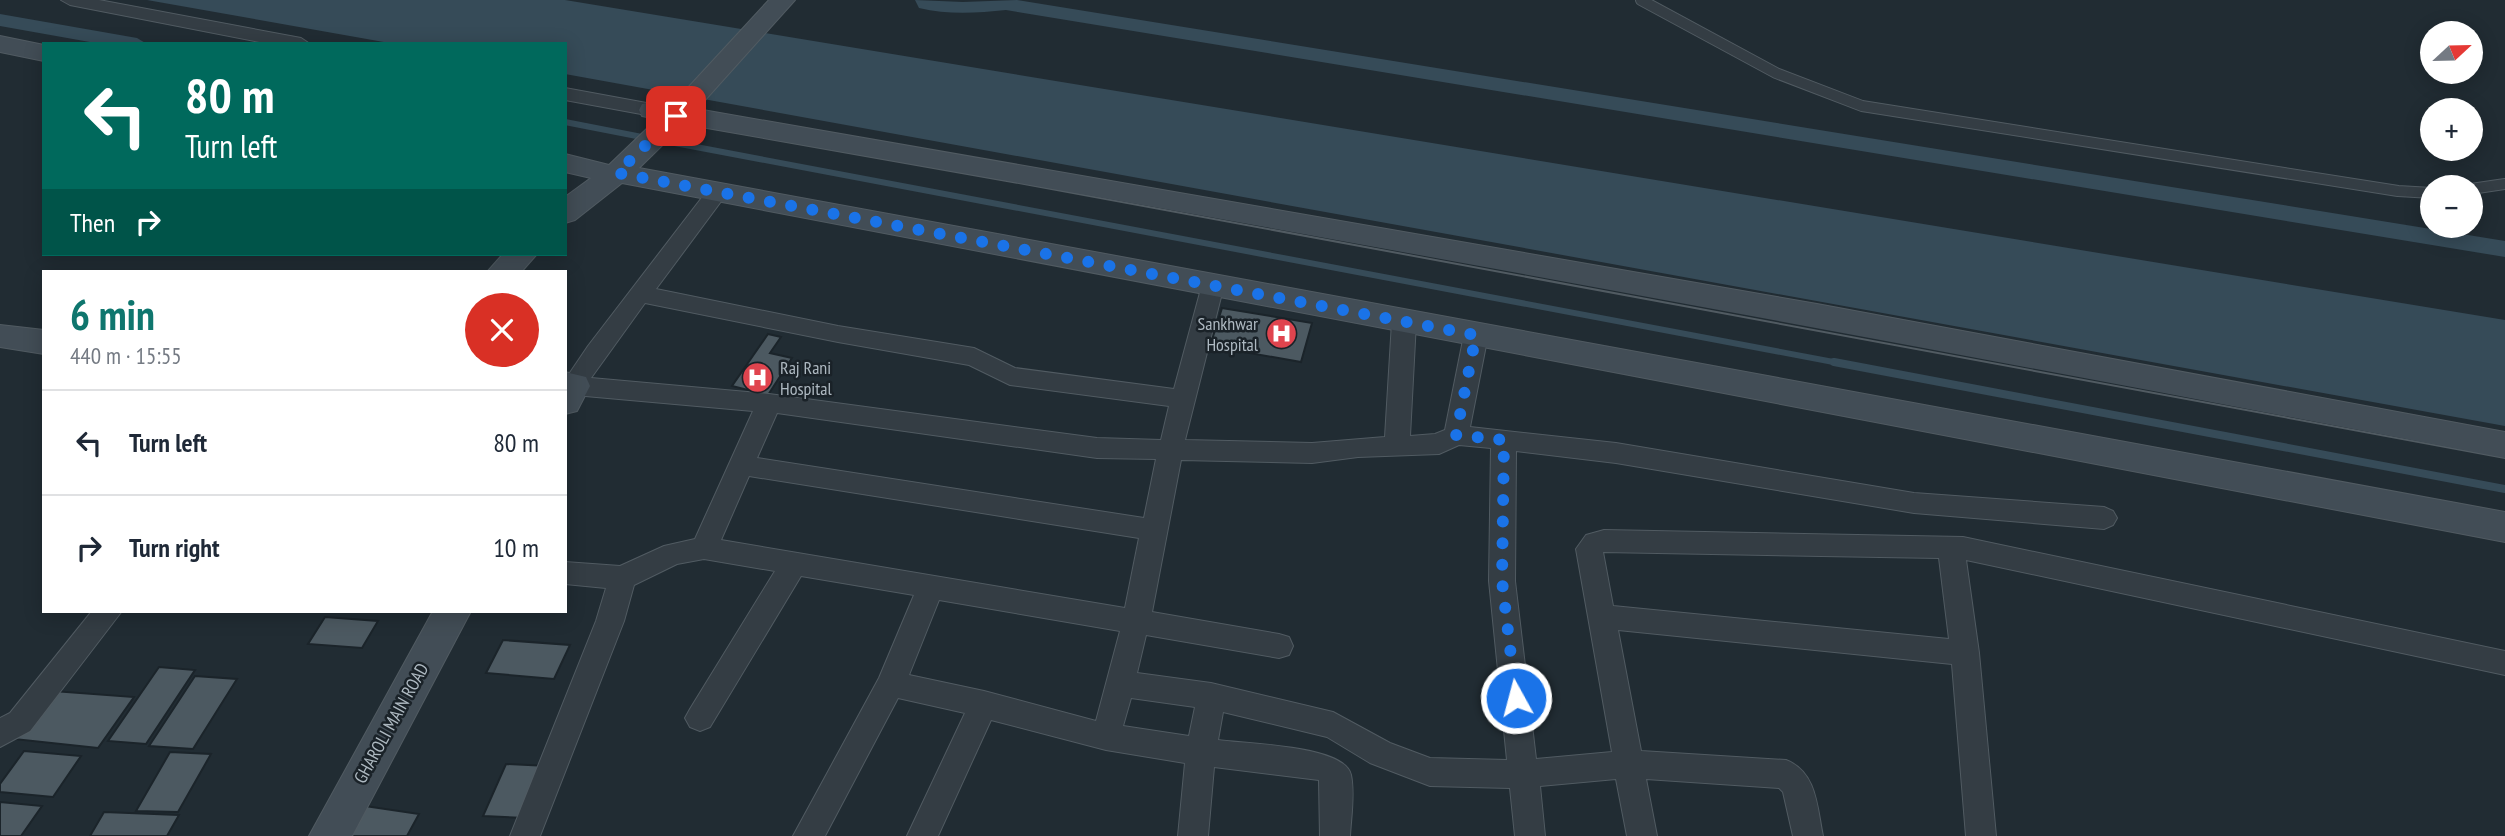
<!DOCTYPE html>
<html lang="en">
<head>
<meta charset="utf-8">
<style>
	:root { --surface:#fff; --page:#f2f2f3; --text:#1f2937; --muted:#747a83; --line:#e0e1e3; --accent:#0f766e }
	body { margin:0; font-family:"PT Sans Narrow",sans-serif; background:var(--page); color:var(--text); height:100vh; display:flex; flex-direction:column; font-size:26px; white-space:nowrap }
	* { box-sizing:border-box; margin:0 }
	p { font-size:23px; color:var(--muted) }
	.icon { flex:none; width:38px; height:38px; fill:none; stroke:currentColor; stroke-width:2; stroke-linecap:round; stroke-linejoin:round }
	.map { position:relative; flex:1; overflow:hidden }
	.panel { position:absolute; left:42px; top:270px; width:525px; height:343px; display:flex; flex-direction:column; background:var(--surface); border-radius:0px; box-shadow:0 4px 18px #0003 }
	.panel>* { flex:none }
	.hud { position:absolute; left:42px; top:42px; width:525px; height:214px; border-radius:0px; box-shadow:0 4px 18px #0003; background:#00695c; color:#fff; overflow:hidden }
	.needle { width:46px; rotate:68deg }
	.controls { position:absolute; left:2420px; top:21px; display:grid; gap:14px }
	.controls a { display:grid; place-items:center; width:63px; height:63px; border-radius:50%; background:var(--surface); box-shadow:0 4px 18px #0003; font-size:35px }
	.pin { position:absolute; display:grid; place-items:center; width:60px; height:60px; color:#fff; margin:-30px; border-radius:14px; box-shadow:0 4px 10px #0006 }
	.me { position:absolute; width:77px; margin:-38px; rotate:353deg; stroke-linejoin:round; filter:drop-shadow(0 0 5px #0008) }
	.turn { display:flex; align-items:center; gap:24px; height:147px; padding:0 28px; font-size:32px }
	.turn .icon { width:91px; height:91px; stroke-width:2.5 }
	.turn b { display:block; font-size:49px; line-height:60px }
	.then { display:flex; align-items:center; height:66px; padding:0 28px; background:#0003; gap:14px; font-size:26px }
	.round { display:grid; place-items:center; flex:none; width:74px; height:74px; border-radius:37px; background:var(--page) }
	.head { display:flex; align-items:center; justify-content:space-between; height:119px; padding:0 28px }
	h1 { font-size:42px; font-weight:600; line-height:52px; color:var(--accent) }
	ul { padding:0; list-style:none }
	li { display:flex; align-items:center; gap:21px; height:105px; padding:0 28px; border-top:2px solid var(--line) }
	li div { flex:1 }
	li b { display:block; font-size:26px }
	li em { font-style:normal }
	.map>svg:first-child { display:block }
	.water { fill:#364b58 }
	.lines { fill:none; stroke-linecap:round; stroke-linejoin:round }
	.stream-far1 { stroke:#364b58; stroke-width:6 }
	.stream { stroke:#364b58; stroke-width:8 }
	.canal { fill:#364b58; fill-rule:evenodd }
	.building { fill:#4c5961; stroke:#1b242a; stroke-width:2 }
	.lane-casing { stroke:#515b62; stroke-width:12 }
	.street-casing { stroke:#515b62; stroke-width:2 }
	.secondary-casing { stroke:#515b62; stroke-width:2 }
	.lane { stroke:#343d44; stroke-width:10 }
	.street { fill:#343d44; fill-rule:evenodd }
	.secondary { fill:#424d56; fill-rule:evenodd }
	.route { stroke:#1a73e8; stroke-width:12; stroke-dasharray:0 21.6 }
	.labels { text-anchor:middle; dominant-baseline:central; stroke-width:5; stroke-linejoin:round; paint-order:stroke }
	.poi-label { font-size:18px; fill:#aeb9c1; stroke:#1a2228; text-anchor:end }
	.street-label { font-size:18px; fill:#aeb9c1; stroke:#1a2228 }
</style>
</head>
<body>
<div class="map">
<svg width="2505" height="836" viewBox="0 0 2505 836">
	<rect width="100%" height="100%" fill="#212c33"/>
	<polygon class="water" points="147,0 565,0 2505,320 2505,426 565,74 565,44 395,44"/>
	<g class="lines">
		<g class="stream-far1">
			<polyline points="565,122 647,138"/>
			<polyline points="659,140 1844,364"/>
		</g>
		<polyline class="stream" points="1834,362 2505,489"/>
		<g class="canal">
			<path d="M915,0L963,2L1017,0L2505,241V257L1006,10C977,13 948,15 919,8Z"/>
			<polygon points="0,14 137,38 147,44 101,44 0,26"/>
		</g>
	</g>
	<g class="building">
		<polygon points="1222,308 1312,323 1301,362 1210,346"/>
		<polygon points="768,334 781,337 770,353 792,358 768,395 732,386"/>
		<polygon points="325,617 378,621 362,648 308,644"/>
		<polygon points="503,640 570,645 554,679 486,673"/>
		<polygon points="159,667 195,670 146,744 108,741"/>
		<polygon points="195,676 237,679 193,749 149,746"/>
		<polygon points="53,691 134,697 98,748 14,739"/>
		<polygon points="24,751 81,756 53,797 0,792 0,784"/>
		<polygon points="170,752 211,754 178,812 136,811"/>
		<polygon points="506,764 548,766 526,818 483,816"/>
		<polygon points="0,802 42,806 21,836 0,836"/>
		<polygon points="365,806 419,814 407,836 348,836"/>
		<polygon points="104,812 179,815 167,836 90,836"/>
	</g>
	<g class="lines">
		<defs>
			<g id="lane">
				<polyline points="1641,0 1776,73 1862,106 2398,191 2432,193"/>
				<polyline points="2471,189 2505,184"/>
			</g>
			<g id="street">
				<polygon points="61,0 99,0 301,38 310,44 270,44 70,5"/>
				<polygon points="565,88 652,104 659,106 662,110 659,114 652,116 565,100"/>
				<path d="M717,185L724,187L728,192L656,289L838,326L974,348L1015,368L1174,389L1202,285L1205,279L1213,277L1221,279L1224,285L1185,440L1312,443L1385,437L1392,322L1396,316L1404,314L1412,316L1416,322L1410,436L1435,434L1445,430L1464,335L1468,329L1476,327L1484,329L1488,335L1470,427L1616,443L1914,493L2104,507L2113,511L2117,518L2113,525L2104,529L1914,513L1616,463L1516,451L1515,581L1536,759L1612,752L1576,549L1586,535L1604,530L1963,537L2505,651V675L1966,560L1979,653L1996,836H1966L1952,664L1618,630L1641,751L1786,760C1817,772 1817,807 1823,836H1793L1783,792L1779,788L1646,779L1657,836H1627L1616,779L1540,786L1545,836H1515L1510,788L1430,786L1370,763L1327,737L1223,712L1218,740C1245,744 1345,745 1351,775C1355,794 1351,817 1350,836H1320L1319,780L1214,767L1208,836H1178L1185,763L1106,750L991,720L938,836H907L965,713L898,698L825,836H793L879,678L914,595L801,576L710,727L700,731L690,727L685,718L690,709L775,571L704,559L677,564L634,585L624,621L540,836H510L596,621L606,588L565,584V562L620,566L664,546L695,539L753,411L574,395L565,392V380L588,346L710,187ZM645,303L838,342L969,365L1010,385L1169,406L1161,440L1097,438L769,394L591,378ZM777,413L1097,458L1156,459L1144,518L757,458ZM1459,445L1491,448L1489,581L1507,760L1430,758L1390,743L1333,712L1211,683L1137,673L1146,635L1279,658L1289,655L1293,646L1289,637L1279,634L1152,612L1181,460L1312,463L1358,457L1439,454ZM749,476L1139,538L1125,608L721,540ZM1603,552L1939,558L1949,639L1613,606ZM939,600L1120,631L1096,721L984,691L909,675ZM1131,698L1195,707L1189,736L1123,726Z"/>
				<polygon points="92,611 122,611 30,731 0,747 0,718 10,713"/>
			</g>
			<g id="secondary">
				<path d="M769,0H795L697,109L1817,304L2505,432V458C1899,342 1292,230 684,124L639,168L2505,512V542L622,183L575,220L565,223V197L591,178L565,172V154L609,165L657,119L642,116L639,110L642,104L652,102L672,105Z"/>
				<polygon points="0,36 44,45 44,61 0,52"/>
				<polygon points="503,254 537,254 522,271 488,271"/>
				<polygon points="0,325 44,330 44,354 0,347"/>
				<polygon points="565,372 586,377 590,386 577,411 565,414"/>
				<polygon points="433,611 471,611 352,836 309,836"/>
			</g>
		</defs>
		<use href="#lane" class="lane-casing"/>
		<use href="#street" class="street-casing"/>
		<use href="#secondary" class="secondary-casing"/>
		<use href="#lane" class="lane"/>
		<use href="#street" class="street"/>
		<use href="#secondary" class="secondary"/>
	</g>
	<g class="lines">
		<polyline class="route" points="676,116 617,173 1476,335 1456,435 1504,440 1502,581 1516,698"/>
	</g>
	<defs>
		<symbol id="hospital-disc" viewBox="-11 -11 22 22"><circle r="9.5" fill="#e0444e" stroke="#1a2228"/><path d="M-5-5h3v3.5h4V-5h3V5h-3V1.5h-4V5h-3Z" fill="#fff"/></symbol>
	</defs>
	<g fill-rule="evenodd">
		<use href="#hospital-disc" x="1264" y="316" width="35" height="35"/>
		<use href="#hospital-disc" x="740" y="360" width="35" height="35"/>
	</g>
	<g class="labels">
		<g class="poi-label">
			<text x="1258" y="323">Sankhwar<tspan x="1258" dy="21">Hospital</tspan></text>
			<text x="780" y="367" text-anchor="start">Raj Rani<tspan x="780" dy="21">Hospital</tspan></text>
		</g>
		<g class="street-label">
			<text transform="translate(391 723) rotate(-61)">GHAROLI MAIN ROAD</text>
		</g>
	</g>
</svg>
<div class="controls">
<a><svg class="needle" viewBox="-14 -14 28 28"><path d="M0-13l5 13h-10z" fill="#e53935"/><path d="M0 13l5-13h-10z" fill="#747a83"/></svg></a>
<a>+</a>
<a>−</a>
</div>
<div class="pin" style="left:676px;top:116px;background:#d93025"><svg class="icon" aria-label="arrive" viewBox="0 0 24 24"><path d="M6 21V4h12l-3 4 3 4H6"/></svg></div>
<svg class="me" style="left:1516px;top:698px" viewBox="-20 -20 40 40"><circle r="17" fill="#1a73e8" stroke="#fff" stroke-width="3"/><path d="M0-11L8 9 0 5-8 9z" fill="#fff"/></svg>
<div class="hud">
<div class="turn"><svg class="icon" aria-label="left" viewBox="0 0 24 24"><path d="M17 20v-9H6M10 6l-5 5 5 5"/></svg><div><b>80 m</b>Turn left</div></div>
<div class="then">Then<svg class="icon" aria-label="right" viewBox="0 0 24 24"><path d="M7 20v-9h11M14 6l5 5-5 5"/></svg></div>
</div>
<section class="panel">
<div class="head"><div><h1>6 min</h1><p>440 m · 15:55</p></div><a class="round" style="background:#d93025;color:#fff"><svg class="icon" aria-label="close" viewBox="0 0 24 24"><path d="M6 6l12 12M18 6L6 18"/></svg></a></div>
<ul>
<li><svg class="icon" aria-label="left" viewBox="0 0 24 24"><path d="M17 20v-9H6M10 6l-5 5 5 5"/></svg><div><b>Turn left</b></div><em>80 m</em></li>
<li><svg class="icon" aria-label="right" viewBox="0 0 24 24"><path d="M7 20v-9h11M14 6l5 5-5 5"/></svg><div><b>Turn right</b></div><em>10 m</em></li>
</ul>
</section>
</div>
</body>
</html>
